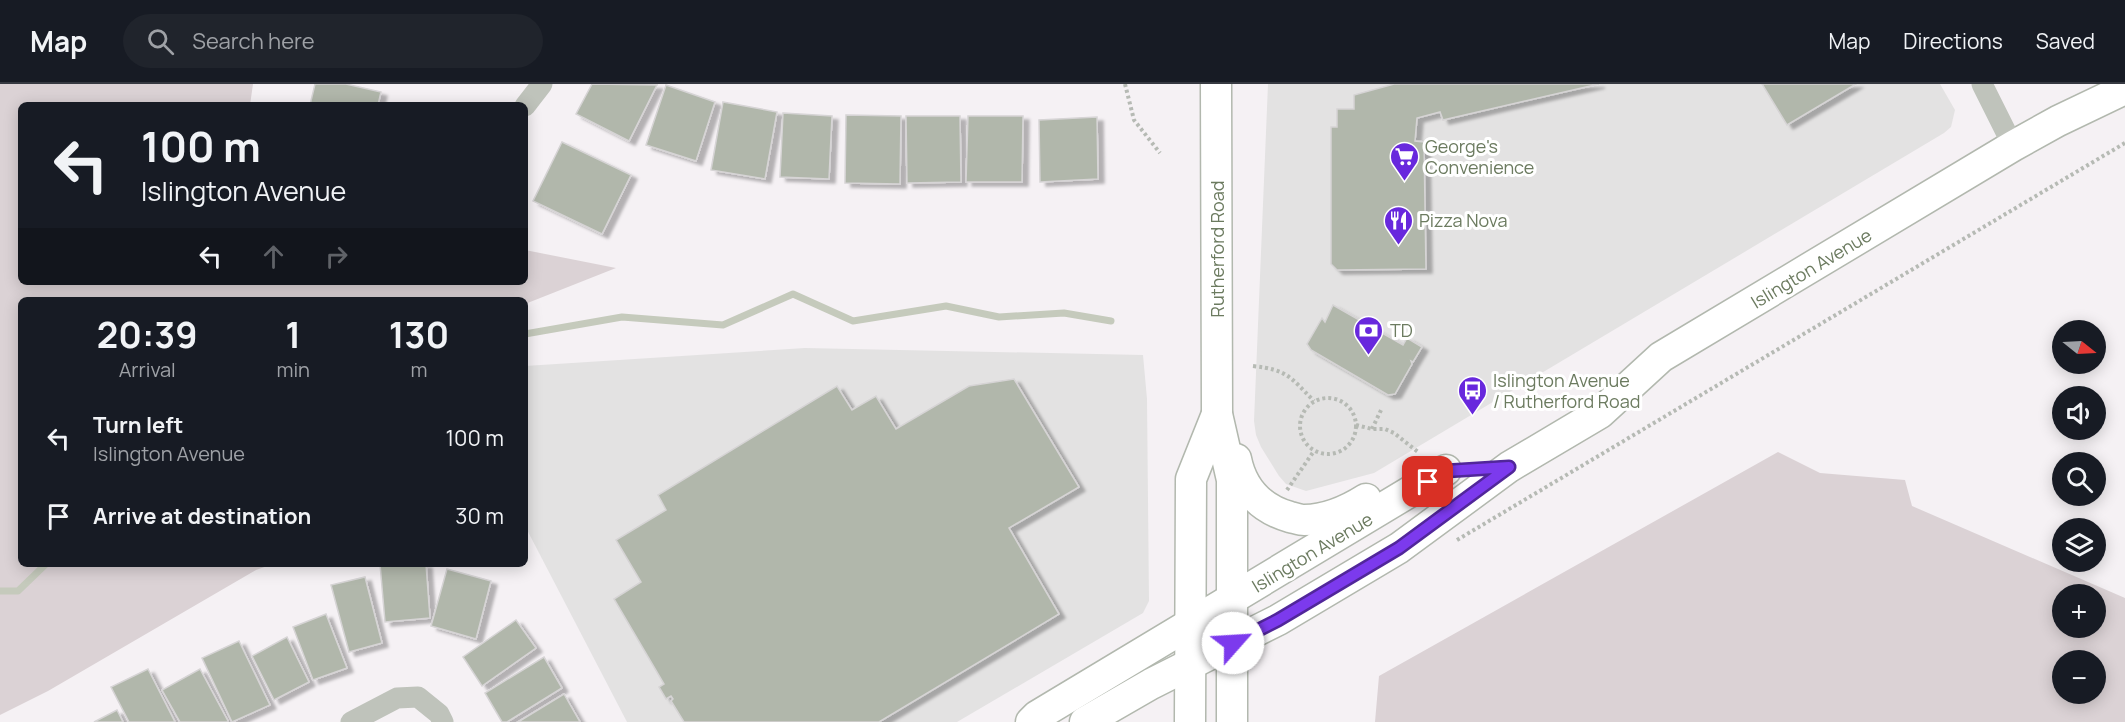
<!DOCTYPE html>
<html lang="en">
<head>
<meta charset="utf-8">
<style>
	:root { --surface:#171b24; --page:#20242c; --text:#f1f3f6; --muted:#9ea1a6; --line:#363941 }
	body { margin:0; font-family:Manrope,sans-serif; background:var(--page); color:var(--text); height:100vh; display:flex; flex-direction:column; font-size:22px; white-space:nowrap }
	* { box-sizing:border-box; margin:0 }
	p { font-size:20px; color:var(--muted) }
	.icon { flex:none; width:33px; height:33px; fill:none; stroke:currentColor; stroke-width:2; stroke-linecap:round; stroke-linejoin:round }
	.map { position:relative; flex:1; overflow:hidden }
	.sheet { position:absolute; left:18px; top:213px; width:510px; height:270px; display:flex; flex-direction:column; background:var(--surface); border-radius:9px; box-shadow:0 3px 15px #0003 }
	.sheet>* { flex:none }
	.banner { position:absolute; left:18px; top:18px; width:510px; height:183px; border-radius:9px; box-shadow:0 3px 15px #0003; background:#171b24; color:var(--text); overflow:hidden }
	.needle { width:39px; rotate:108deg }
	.fabs { position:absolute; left:2052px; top:236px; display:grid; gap:12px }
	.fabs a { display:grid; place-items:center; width:54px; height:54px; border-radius:50%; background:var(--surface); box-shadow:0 3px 15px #0003; font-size:30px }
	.pin { position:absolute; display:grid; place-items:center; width:51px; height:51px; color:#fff; margin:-26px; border-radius:12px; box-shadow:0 3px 9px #0006 }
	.me { position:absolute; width:66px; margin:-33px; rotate:64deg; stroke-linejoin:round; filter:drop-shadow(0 0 4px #0008) }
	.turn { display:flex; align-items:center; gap:21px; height:126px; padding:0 24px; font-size:27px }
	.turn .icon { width:78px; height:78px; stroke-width:2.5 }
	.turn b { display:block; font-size:42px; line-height:51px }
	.lanes { display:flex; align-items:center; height:57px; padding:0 24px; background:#0003; justify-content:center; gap:30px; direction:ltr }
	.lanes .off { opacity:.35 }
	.eta { display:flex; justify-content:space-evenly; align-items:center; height:102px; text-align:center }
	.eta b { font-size:36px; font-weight:700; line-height:42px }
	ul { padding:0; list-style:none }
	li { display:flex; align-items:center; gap:18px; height:78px; padding:0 24px }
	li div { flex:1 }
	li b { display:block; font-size:22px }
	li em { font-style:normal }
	header { display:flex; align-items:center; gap:36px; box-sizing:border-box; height:84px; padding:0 30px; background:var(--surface); border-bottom:2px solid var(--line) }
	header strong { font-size:28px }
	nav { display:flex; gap:33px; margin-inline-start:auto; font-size:21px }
	.search { width:420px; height:54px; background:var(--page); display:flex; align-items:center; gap:15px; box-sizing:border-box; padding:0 21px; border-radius:33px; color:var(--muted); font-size:22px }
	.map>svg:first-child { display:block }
	.built { fill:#e3e2e2 }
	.green { fill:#dbd2d5; fill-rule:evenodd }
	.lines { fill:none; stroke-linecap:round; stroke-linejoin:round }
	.stream { stroke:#c5cabc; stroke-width:7 }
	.building { fill:#b1b7ab; stroke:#d6d4d5; stroke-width:1.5; filter:url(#shadow) }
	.secondary-casing { stroke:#b2b8ae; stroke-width:33 }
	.path { stroke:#b6bab4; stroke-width:4; stroke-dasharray:3 3; stroke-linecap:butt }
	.minor { stroke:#bfc3bb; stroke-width:21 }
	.secondary { stroke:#fff; stroke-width:30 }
	.route-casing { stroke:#51269a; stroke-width:15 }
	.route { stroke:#7c3aed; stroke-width:10 }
	.labels { text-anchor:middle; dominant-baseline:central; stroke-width:6; stroke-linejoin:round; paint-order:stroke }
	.poi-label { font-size:18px; fill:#6c7b60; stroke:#fff; text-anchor:start }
	.street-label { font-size:18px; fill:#6c7b60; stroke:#fff }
</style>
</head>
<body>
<header>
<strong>Map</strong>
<div class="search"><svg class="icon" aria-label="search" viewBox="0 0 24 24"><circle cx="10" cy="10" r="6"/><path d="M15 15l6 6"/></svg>Search here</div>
<nav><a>Map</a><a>Directions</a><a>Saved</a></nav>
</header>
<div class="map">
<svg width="2125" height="638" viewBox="0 0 2125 638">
	<defs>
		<filter id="shadow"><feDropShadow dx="6" dy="4" stdDeviation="1.5" flood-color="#0004"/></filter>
	</defs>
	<rect width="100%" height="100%" fill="#f5f1f4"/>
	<g class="built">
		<polygon points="1268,0 1940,0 1955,26 1951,43 1944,49 1374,389 1306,407 1286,400 1279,392 1261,363 1256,351 1254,337"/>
		<polygon points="805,264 1143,271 1147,315 1149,517 1143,529 957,638 627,638 525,442 525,282"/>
	</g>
	<g class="green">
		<polygon points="0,0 253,0 250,21 21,21 21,198 525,198 525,166 616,184 525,220 525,216 21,216 21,480 273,480 256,486 48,607 0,631"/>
		<path d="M1778,368L1820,389L1905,396L1912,422L2125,514V638H1375L1379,592ZM2062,510H2096V543H2062ZM2062,576H2096V609H2062Z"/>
	</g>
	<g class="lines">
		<g class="stream">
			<polyline points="525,250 622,233 723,241 793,210 853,237 946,222 999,233 1064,229 1111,237"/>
			<polyline points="0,507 18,507 46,480"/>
		</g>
	</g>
	<g class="building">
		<polygon points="315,0 346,0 381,8 378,21 310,21"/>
		<polygon points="592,0 657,1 629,57 576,30"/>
		<polygon points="1394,0 1599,0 1443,36 1440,28 1417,34 1415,57 1424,58 1426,185 1337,186 1331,180 1331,43 1337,43 1337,25 1354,25 1354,11"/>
		<polygon points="1762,0 1856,0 1787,41"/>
		<polygon points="666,1 715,18 696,77 646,61"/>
		<polygon points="723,18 777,28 765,95 711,86"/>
		<polygon points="783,29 832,32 829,95 780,93"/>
		<polygon points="846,31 901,32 900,100 845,99"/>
		<polygon points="906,32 960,32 961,98 907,99"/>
		<polygon points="968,32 1023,32 1022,98 966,98"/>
		<polygon points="1097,33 1098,95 1040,98 1039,36"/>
		<polygon points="562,58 631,91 602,150 533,117"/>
		<polygon points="1333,221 1403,261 1407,254 1422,263 1413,278 1411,277 1412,280 1395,310 1388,311 1311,266 1307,260 1322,234 1325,238"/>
		<polygon points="1014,295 1079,403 1009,444 1059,530 879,638 684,638 671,617 673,615 671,612 666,615 659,603 664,600 614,515 641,498 616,456 666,426 658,411 837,302 852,326 876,312 896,345 969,302"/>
		<polygon points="380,480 426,480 430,534 385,538"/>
		<polygon points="447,485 491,497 476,555 431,542"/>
		<polygon points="365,493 382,559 349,568 331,501"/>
		<polygon points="326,530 347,584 313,596 293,543"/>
		<polygon points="516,536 536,564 482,602 463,573"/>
		<polygon points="287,553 309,598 274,616 252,572"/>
		<polygon points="239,557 270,621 232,638 202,574"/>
		<polygon points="544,573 562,604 507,638 502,638 485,609"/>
		<polygon points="148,585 175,638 129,638 111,603"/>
		<polygon points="200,585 228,637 227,638 180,638 162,606"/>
		<polygon points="564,610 580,638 518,638"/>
		<polygon points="117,626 123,638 94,638"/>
	</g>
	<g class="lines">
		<defs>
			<g id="secondary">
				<polyline points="1216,0 1217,330 1232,396 1232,638"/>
				<path d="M1236,375C1242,405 1261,425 1290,433C1295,434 1300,436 1304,436C1326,436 1347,427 1366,415"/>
				<polyline points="1031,638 1037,632 1446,386"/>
				<polyline points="1085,638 1151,600 1278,536 1399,464 1509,383 1600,329 1661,273 2013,62 2058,37 2125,5"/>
				<polyline points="1190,638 1191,395 1217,330"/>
			</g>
		</defs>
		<use href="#secondary" class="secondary-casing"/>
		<g class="path">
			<polyline points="1125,0 1134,36 1160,69"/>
			<path d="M1253,282C1288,286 1290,293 1314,317"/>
			<circle cx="1328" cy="342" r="28"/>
			<polyline points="1356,341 1372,345 1385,345 1394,349 1418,368"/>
			<polyline points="1372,345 1382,324"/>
			<polyline points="1287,406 1314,367"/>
			<polyline points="1457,456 2125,59"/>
		</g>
		<g class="minor">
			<polyline points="1982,0 2013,62"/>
			<polyline points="525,22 542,0"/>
			<polyline points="351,638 397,614 418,613 439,630 443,638"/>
		</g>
		<use href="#secondary" class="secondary"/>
	</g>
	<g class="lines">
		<defs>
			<polyline id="route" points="1233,559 1278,536 1399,464 1509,383 1446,387 1428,398"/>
		</defs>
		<use href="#route" class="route-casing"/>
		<use href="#route" class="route"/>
	</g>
	<defs>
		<symbol id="supermarket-pin" viewBox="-11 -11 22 30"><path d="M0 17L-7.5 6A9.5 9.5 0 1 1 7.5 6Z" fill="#6828dd" stroke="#fff"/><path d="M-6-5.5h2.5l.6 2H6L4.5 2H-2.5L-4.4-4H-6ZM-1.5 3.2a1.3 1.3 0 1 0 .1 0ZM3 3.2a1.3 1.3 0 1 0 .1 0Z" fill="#fff"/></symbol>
		<symbol id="restaurant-pin" viewBox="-11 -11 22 30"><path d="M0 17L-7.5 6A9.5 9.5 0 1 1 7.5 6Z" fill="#6828dd" stroke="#fff"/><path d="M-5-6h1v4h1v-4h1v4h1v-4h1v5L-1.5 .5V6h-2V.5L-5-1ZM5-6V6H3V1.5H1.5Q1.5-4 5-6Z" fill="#fff"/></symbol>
		<symbol id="bank-pin" viewBox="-11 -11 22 30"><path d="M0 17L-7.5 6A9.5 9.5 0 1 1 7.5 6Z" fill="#6828dd" stroke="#fff"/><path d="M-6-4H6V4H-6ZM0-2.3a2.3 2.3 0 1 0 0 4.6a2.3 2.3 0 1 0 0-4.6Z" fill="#fff"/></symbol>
		<symbol id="bus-pin" viewBox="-11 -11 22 30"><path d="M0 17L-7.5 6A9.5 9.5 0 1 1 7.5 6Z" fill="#6828dd" stroke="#fff"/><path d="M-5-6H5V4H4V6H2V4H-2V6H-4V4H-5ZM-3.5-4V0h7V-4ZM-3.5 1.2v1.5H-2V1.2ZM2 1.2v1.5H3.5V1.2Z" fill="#fff"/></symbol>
	</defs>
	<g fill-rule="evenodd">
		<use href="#supermarket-pin" x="1388" y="56" width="33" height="45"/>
		<use href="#restaurant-pin" x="1382" y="120" width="33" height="45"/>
		<use href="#bank-pin" x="1352" y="230" width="33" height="45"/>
		<use href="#bus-pin" x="1456" y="290" width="33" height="45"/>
	</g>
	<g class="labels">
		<g class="poi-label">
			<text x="1425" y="62">George's<tspan x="1425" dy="21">Convenience</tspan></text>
			<text x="1419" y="136">Pizza Nova</text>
			<text x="1390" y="246">TD</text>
			<text x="1493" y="296">Islington Avenue<tspan x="1493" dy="21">/ Rutherford Road</tspan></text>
		</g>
		<g class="street-label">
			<text transform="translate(1217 165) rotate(-90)">Rutherford Road</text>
			<text transform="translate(1811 184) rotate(-31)">Islington Avenue</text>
			<text transform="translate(1312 468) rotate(-31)">Islington Avenue</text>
		</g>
	</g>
</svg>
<div class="fabs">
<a><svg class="needle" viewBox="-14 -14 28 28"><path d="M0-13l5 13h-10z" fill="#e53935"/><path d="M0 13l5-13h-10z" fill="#9ea1a6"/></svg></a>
<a><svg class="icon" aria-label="sound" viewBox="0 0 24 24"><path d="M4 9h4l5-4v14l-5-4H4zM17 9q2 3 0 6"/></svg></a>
<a><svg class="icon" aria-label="search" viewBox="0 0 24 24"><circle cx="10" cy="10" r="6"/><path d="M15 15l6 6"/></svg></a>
<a><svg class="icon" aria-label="layers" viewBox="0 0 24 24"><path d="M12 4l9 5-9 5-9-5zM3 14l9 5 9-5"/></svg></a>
<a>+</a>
<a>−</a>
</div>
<div class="pin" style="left:1428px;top:398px;background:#d93025"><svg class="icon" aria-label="arrive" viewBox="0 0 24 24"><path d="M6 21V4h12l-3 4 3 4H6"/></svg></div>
<svg class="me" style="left:1233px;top:559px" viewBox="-20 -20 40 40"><circle r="19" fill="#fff"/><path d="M0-13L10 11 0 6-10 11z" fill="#7c3aed"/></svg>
<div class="banner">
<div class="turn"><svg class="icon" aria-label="left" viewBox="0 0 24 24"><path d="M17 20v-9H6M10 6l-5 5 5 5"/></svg><div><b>100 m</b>Islington Avenue</div></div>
<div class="lanes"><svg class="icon" aria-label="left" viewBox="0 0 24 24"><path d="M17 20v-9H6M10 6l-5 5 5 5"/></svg><svg class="icon off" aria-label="ahead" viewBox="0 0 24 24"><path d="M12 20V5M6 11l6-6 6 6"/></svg><svg class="icon off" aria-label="right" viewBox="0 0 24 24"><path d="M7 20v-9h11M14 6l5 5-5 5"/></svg></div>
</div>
<section class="sheet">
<div class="eta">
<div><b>20:39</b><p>Arrival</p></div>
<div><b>1</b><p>min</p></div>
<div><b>130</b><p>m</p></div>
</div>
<ul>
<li><svg class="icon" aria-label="left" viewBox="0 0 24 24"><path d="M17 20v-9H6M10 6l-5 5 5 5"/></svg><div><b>Turn left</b><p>Islington Avenue</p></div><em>100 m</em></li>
<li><svg class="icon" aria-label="arrive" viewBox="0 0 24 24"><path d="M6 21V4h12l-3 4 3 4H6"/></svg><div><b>Arrive at destination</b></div><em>30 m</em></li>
</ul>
</section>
</div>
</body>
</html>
